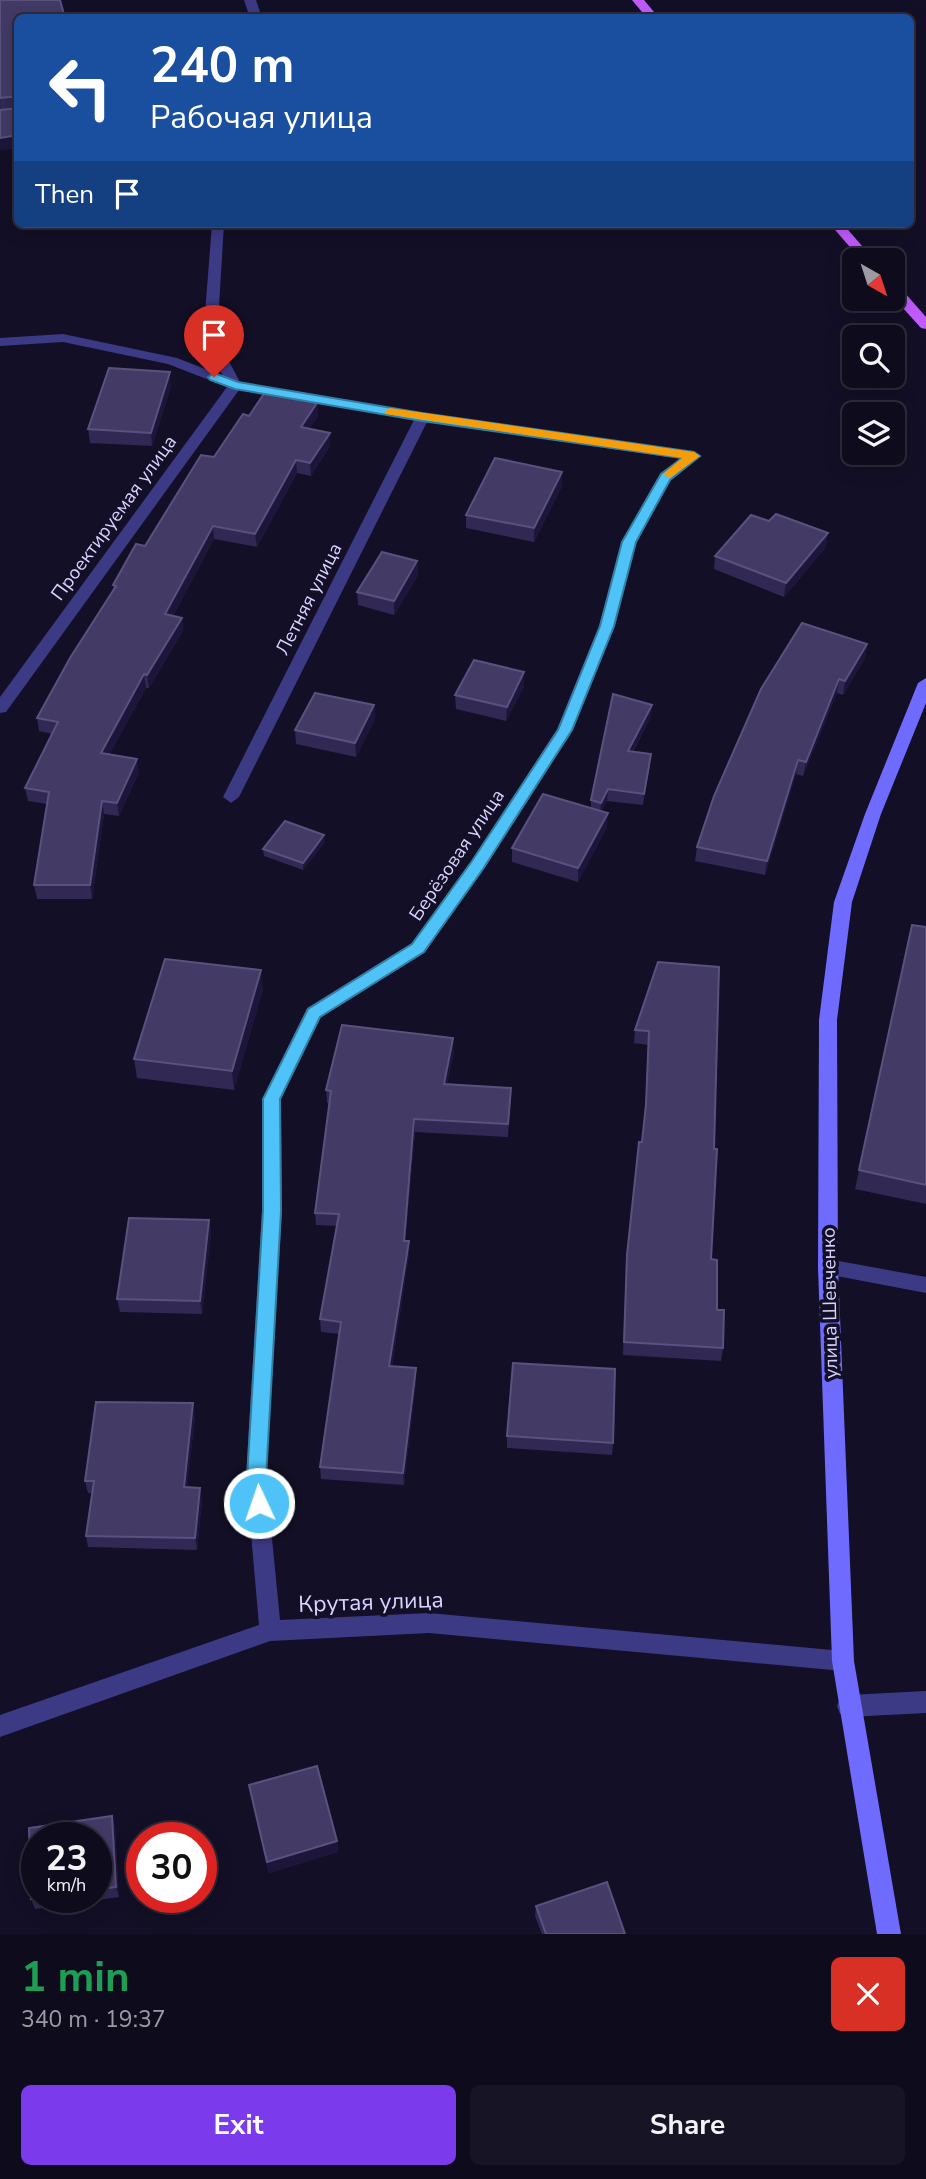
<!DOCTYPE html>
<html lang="en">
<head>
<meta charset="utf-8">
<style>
	:root { --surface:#0e0b1c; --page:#171425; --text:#f1f3f6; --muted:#9b9ba3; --line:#2e2b3b; --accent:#7c3aed }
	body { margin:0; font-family:"Nunito Sans",sans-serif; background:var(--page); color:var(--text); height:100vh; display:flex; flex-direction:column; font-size:26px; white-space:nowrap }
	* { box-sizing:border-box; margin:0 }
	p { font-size:23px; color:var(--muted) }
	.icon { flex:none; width:38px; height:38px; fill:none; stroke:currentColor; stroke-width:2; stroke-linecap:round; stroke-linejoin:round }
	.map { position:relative; height:1934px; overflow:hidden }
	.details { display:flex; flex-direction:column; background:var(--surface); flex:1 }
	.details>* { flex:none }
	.top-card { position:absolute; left:14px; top:14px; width:900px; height:214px; border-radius:10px; box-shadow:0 4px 18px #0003,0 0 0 2px var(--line); background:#1a4fa0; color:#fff; overflow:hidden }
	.needle { width:46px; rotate:141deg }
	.controls { position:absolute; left:842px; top:248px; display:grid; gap:14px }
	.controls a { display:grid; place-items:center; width:63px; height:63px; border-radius:10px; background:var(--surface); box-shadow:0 4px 18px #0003,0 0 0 2px var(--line); font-size:35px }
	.speed { position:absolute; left:21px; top:1822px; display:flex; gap:14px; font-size:35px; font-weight:700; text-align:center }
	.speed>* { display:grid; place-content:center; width:91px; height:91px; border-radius:50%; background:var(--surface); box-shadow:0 4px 18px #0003,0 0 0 2px var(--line); line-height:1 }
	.speed small { font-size:18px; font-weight:400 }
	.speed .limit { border:10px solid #d22; background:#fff; color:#111 }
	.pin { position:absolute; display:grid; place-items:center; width:60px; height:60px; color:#fff; margin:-72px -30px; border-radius:50% 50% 50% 0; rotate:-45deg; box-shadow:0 0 7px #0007 }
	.pin .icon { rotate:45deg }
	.me { position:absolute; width:77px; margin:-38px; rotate:357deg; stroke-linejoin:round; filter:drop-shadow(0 0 5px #0008) }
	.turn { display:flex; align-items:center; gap:24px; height:147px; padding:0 21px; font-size:32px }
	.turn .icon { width:91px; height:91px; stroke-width:2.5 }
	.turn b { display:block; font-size:49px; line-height:60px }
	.then { display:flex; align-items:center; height:66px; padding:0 21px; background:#0003; gap:14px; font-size:26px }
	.round { display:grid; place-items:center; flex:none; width:74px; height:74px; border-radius:10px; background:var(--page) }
	.headline { display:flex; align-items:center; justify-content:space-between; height:119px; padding:0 21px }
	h1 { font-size:42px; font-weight:700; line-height:52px; color:#1e9e55 }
	.button { display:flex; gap:14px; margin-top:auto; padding:14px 21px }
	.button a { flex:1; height:80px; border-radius:10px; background:var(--accent); color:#fff; font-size:28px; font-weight:700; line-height:80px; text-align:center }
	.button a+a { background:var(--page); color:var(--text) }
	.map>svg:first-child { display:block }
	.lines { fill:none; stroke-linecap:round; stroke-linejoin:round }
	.service { fill:#3d3a85; fill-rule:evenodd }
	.minor { fill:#3d3a85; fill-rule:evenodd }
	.secondary { fill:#6f6bff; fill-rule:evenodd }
	.primary { fill:#c25bff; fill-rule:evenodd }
	.wall { fill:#312854; fill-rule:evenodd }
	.shaded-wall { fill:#1d163a }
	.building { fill:#433a66; stroke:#5a527e; stroke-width:2 }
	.route { fill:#4fc3f7; stroke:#337fa1; stroke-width:2 }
	.slow { fill:#f59e0b }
	.labels { text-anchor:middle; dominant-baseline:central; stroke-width:7; stroke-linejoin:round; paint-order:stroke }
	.street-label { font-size:19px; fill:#d9d4ff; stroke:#130f26 }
	.near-street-label { font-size:23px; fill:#d9d4ff; stroke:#130f26 }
</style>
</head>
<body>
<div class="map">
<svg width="926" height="1934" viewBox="0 0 926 1934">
	<rect width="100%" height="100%" fill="#130f26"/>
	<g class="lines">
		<polygon class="service" points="828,1259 926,1277 926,1293 821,1273 818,1267 821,1261"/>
		<g class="minor">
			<polygon points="244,0 256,0 262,18 250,18"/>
			<polygon points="212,224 224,224 217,339 240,382 422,413 694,452 701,456 671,480 636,542 615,626 573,730 484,869 424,953 320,1018 281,1099 282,1211 266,1477 280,1620 429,1613 843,1651 851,1654 854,1661 851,1668 843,1671 429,1633 270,1641 0,1737 0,1715 259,1625 246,1477 262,1211 263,1099 307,1008 412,943 472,861 557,729 599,626 622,542 660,474 681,459 427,422 239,797 231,803 223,797 414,420 239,390 6,712 0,713 0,697 227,387 168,364 63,342 0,346 0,338 63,334 177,358 223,376 203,339"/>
			<polygon points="926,1691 926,1713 848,1717 840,1714 837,1706 840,1698 848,1695"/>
		</g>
		<polygon class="secondary" points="926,678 926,703 881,814 852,902 837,1020 838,1267 854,1661 901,1934 877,1934 832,1661 818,1267 819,1020 834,902 865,814 918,683"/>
		<g class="primary">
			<polygon points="632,0 644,0 659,18 647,18"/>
			<polygon points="830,224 843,224 875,261 862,261"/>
			<polygon points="892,283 897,284 926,317 926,329 921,328 892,296"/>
		</g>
	</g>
	<g class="wall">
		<polygon points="0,0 18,18 18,148 0,150"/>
		<polygon points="171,386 152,446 90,443 88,429"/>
		<polygon points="317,403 318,416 309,429 330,446 311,476 297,473 257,547 214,539 173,616 182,618 183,631 149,688 146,688 109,755 139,772 119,816 104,814 92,899 37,899 34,885 47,804 28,801 25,788 52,734 39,731 37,718 114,590 113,585 145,546 214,457 249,416"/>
		<polygon points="562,486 534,542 466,528 466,515"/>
		<polygon points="769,521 826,547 784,597 714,569 715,556"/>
		<polygon points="417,561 418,575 394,615 358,605 357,592"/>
		<polygon points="867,644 865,658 843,695 837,693 803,776 796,774 765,875 695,861 697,847"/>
		<polygon points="524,686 506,721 456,709 455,695"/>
		<polygon points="374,705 375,719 356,757 296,744 295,730"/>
		<polygon points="651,716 633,752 650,765 643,805 607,801 602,811 607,827 578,882 512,862 512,848 591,808 591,800"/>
		<polygon points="325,842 303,870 264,856 263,849"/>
		<polygon points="912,925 926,927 926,1204 855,1189"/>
		<polygon points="658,962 711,1259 717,1310 723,1348 721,1361 623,1355 626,1267 639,1142 642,1142 645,1114 648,1045 634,1043 635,1030"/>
		<polygon points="263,989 234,1090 137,1078 134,1059"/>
		<polygon points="454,1051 447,1084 511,1088 508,1137 415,1132 405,1241 409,1241 409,1254 392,1366 416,1368 416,1380 404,1485 321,1479 320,1467 340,1334 321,1332 320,1319 337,1226 316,1225 315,1213 329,1103 327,1103 326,1090"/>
		<polygon points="209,1220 211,1233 202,1314 120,1312 117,1299"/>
		<polygon points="195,1416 187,1487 202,1500 197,1550 88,1547 86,1536 92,1493 88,1493 85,1481"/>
		<polygon points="507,1436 613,1443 612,1455 507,1448"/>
		<polygon points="249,1785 337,1841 338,1852 269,1873"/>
		<path d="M112,1816L115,1827L119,1897L35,1909L31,1899L29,1828ZM37,1838H96V1897H37Z"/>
		<polygon points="536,1906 625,1934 542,1934 535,1916"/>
	</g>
	<g class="shaded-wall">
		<polygon points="18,135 18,148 0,150 0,138"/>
		<polygon points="170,372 171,386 152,446 151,433"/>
		<polygon points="317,403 318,416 302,440 301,427"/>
		<polygon points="330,433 330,446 311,476 310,463"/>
		<polygon points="296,460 297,473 257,547 255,534"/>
		<polygon points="562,472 562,486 534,542 534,528"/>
		<polygon points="213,526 214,539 167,628 165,614"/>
		<polygon points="828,533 826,547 784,597 786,583"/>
		<polygon points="417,561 418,575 394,615 394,601"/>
		<polygon points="182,618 183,631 149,688 147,675"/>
		<polygon points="867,644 865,658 843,695 845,681"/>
		<polygon points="524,672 524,686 506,721 507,707"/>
		<polygon points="144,674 146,688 103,766 101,753"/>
		<polygon points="839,679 837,693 803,776 806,762"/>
		<polygon points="374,705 375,719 356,757 355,743"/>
		<polygon points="652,705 651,716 627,762 628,751"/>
		<polygon points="651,754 650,765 643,805 644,794"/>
		<polygon points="137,759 139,772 119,816 117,803"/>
		<polygon points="798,760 796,774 765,875 767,861"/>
		<polygon points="608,789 607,801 600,815 601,803"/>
		<polygon points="102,801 104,814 92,899 90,885"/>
		<polygon points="608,813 607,827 578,882 578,868"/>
		<polygon points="324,835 325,842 303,870 303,863"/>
		<polygon points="261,970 263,989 234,1090 232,1071"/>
		<polygon points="453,1038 454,1051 444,1097 444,1084"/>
		<polygon points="414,1119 415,1132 404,1253 404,1241"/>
		<polygon points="209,1220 211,1233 202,1314 200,1301"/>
		<polygon points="409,1241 409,1254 390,1379 389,1366"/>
		<polygon points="416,1368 416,1380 404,1485 403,1473"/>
		<polygon points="193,1403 195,1416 186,1499 184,1487"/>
		<polygon points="200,1488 202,1500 197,1550 195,1538"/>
		<polygon points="112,1816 115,1827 119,1897 116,1887"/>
		<polygon points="337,1841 338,1852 269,1873 267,1862"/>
	</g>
	<g class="building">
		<polygon points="0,0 60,0 65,18 18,18 18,96 0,98"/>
		<polygon points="18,108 18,135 0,138 0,110"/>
		<polygon points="109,368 170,372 151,433 88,429"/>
		<polygon points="265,392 317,403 301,427 330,433 310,463 296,460 255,534 213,526 165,614 182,618 147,675 144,674 101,753 137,759 117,803 102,801 90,885 34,885 49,792 25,788 58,722 37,718 70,658 116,586 113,585 136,544 145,546 201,455 214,457 243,414 249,416"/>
		<polygon points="495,458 562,472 534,528 466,515"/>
		<polygon points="776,514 828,533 786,583 715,556 751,515 769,521"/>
		<polygon points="382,552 417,561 394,601 357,592"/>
		<polygon points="802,623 867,644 845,681 839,679 806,762 798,760 767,861 697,847 714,796 761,689"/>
		<polygon points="474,660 524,672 507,707 455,695"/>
		<polygon points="315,693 374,705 355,743 295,730"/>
		<polygon points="613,694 652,705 628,751 651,754 644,794 608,789 601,803 591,800"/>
		<polygon points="543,794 608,813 578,868 512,848"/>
		<polygon points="285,821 324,835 303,863 263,849"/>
		<polygon points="912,925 926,927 926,1185 859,1170"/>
		<polygon points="165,959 261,970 232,1071 134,1059"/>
		<polygon points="658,962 719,967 714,1149 717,1149 711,1259 717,1260 717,1310 724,1310 723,1348 624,1342 627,1255 639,1142 642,1142 646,1104 649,1031 635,1030"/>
		<polygon points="342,1025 453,1038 444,1084 511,1088 508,1124 414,1119 404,1241 409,1241 389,1366 416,1368 403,1473 320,1467 341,1322 320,1319 339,1214 315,1213 331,1091 326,1090"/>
		<polygon points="129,1218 209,1220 200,1301 117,1299"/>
		<polygon points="513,1363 615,1369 613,1443 507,1436"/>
		<polygon points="96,1402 193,1403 184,1487 200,1488 195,1538 86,1536 94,1481 85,1481"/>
		<polygon points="317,1766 337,1841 267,1862 249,1785"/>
		<polygon points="112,1816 116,1887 96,1890 96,1838 37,1838 37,1897 46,1897 31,1899 29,1828"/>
		<polygon points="607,1882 625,1934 546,1934 536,1906"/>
	</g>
	<polygon class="route" points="214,373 238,382 422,413 694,452 700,456 670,480 636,542 614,626 572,730 483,869 424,952 320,1017 280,1099 281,1211 266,1478 268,1503 266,1509 259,1512 252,1509 247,1478 263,1211 263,1099 308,1009 412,944 472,861 558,730 600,626 622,542 661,474 682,458 422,421 235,389 210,380 208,377"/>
	<polygon class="slow" points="390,408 694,452 700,456 670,478 663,474 682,458 386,414 384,412"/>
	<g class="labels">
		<g class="street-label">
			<text transform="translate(114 518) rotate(-54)">Проектируемая улица</text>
			<text transform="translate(309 599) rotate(-63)">Летняя улица</text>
			<text transform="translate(457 855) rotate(-56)">Берёзовая улица</text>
			<text transform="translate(830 1303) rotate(-91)">улица Шевченко</text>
		</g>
		<g class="near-street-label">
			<text transform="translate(371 1602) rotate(-2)">Крутая улица</text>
		</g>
	</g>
</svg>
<div class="controls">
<a><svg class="needle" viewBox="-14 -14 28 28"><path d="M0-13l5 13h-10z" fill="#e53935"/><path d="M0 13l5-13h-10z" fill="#9b9ba3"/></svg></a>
<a><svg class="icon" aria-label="search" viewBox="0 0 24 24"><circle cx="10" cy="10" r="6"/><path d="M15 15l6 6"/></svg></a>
<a><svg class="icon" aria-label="layers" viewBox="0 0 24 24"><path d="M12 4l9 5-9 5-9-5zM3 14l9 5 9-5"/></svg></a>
</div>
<div class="speed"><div>23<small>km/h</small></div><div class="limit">30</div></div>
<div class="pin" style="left:214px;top:377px;background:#d93025"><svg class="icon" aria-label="arrive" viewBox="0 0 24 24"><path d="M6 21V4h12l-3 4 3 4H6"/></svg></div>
<svg class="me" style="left:259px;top:1503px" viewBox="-20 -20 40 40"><circle r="17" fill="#4fc3f7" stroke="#fff" stroke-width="3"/><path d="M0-11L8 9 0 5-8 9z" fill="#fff"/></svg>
<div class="top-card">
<div class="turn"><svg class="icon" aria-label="left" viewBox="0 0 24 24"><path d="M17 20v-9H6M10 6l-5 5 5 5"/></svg><div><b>240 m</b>Рабочая улица</div></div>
<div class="then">Then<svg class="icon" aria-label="arrive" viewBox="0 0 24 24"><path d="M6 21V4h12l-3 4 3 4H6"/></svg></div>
</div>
</div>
<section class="details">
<div class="headline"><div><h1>1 min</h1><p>340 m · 19:37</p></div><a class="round" style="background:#d93025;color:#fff"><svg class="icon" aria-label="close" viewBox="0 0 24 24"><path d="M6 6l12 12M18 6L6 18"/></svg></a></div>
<div class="button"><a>Exit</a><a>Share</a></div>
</section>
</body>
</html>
